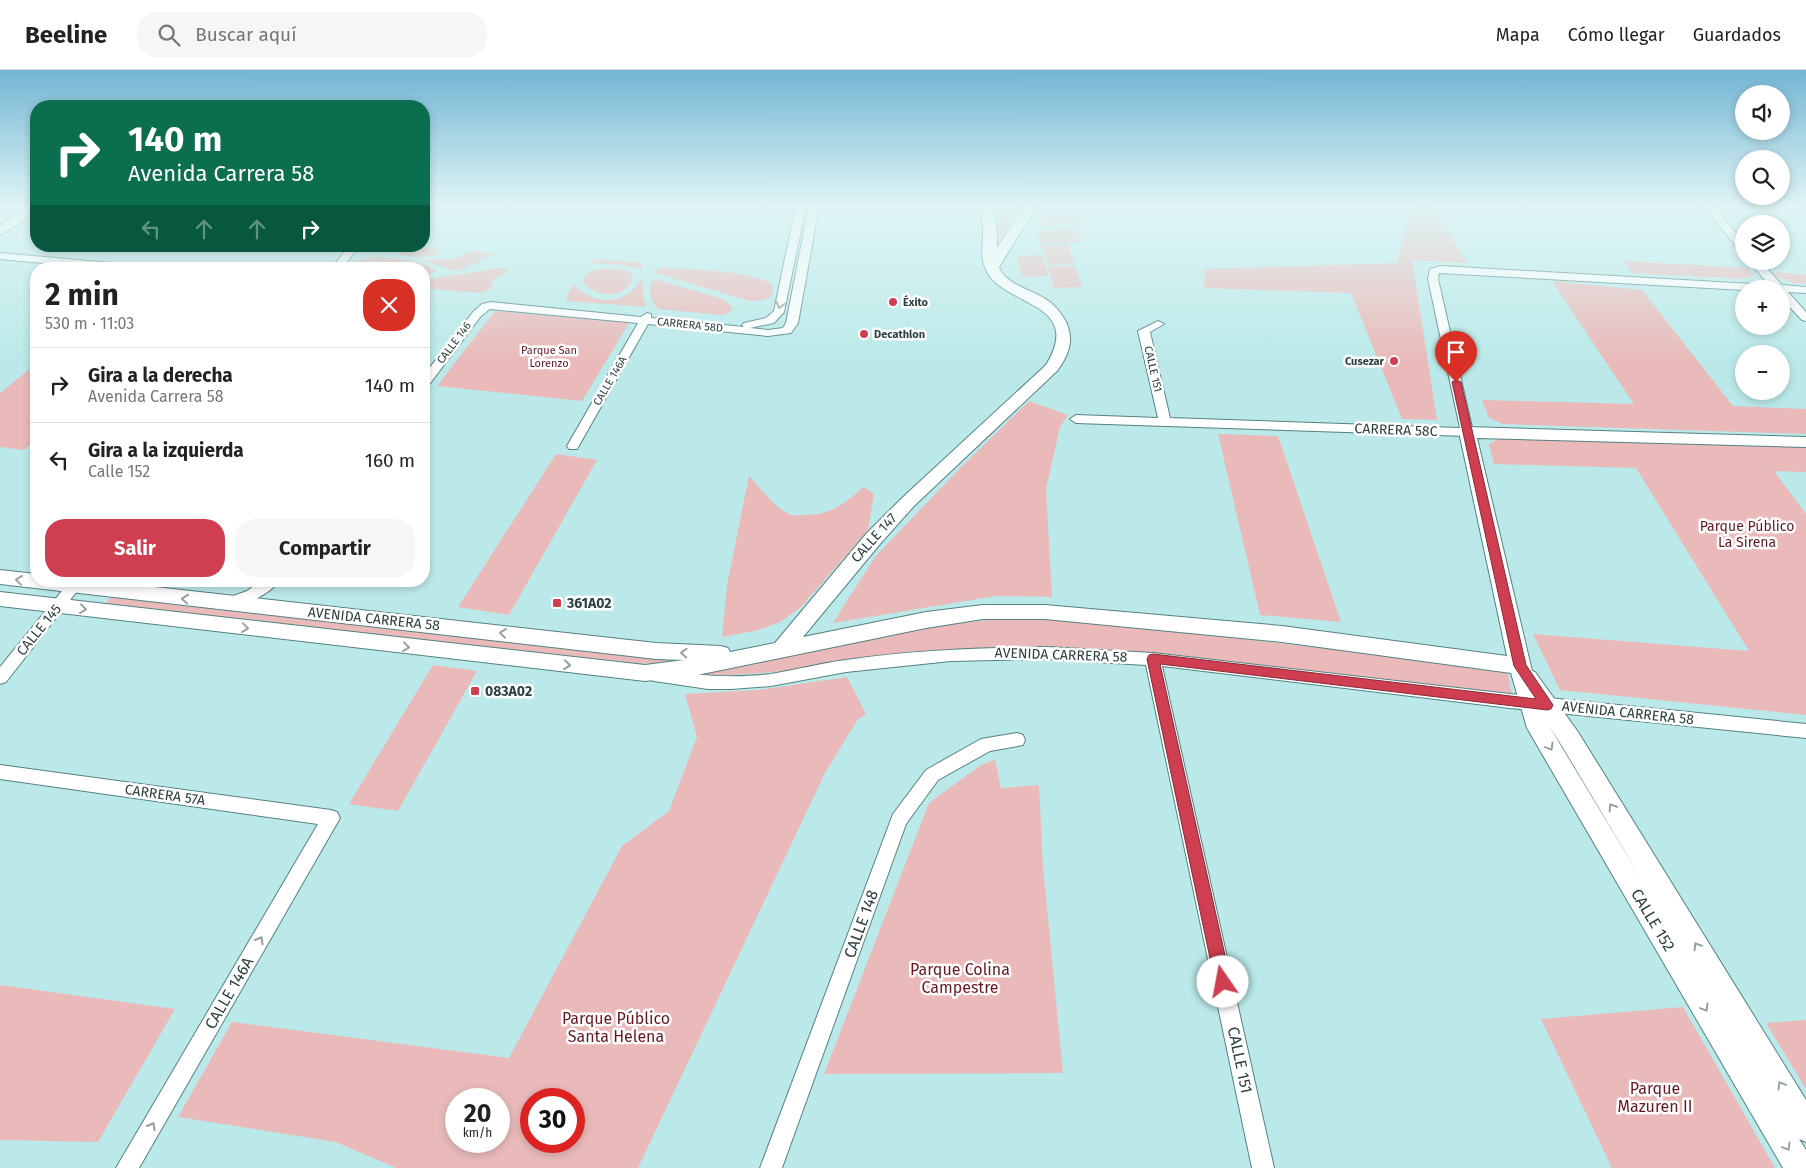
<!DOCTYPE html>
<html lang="es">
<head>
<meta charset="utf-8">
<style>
	:root { --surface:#fff; --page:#f6f6f6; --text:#222; --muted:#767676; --line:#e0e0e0; --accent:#cf3f51 }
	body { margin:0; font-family:"Fira Sans",sans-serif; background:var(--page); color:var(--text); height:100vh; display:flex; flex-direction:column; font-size:19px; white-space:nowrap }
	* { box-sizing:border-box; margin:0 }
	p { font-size:16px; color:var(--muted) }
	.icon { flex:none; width:28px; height:28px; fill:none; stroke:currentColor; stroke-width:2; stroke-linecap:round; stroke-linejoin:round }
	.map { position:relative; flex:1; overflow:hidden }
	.panel { position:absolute; left:30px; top:192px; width:400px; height:325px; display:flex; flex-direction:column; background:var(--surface); border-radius:20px; box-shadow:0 2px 8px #0003 }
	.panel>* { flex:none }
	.top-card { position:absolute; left:30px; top:30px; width:400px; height:152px; border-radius:20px; box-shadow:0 2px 8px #0003; background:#0b6e4f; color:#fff; overflow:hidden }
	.fabs { position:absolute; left:1735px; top:15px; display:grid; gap:10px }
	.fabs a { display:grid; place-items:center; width:55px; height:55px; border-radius:50%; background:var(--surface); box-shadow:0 2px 8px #0003; font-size:25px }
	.speed { position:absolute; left:445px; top:1018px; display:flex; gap:10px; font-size:25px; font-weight:700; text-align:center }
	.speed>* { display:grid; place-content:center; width:65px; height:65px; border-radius:50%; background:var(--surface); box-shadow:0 2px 8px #0003; line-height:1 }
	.speed small { font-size:12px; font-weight:400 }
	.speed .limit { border:8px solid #d22; background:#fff; color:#111 }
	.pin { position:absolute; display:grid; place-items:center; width:42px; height:42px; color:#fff; margin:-51px -21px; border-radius:50% 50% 50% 0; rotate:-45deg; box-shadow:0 0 5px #0007 }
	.pin .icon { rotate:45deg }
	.me { position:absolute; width:55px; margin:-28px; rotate:348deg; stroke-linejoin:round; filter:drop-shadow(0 0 4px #0008) }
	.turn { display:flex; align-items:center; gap:18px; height:105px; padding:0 15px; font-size:22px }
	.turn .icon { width:65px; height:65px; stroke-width:2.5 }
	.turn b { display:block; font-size:35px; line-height:42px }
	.lanes { display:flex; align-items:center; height:48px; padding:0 15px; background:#0003; justify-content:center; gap:25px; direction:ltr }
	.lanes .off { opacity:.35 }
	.round { display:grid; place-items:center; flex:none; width:52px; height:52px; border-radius:20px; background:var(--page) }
	.summary { display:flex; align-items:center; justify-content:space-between; height:85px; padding:0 15px }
	h1 { font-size:30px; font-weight:700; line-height:38px }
	.action { display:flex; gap:10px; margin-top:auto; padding:10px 15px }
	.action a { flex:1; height:58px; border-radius:20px; background:var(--accent); color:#fff; font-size:20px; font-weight:700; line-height:58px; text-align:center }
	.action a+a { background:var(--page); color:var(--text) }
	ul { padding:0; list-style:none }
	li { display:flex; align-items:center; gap:15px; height:75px; padding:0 15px; border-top:1px solid var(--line) }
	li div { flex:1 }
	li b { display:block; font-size:19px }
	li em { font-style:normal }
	header { display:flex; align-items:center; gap:30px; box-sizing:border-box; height:70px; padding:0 25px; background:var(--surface); border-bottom:1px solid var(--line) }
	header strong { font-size:24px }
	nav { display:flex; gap:28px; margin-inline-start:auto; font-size:18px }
	.search { width:350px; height:45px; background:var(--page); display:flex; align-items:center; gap:12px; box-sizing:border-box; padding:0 18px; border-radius:20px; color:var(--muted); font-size:19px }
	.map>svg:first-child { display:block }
	.green { fill:#eababa; fill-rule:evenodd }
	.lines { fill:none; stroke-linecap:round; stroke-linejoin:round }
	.street-casing { stroke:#558181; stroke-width:2 }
	.secondary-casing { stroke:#558181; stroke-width:2 }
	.street { fill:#fff; fill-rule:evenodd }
	.secondary { fill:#fff; fill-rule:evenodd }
	.oneway { stroke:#96a0a0 }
	.route { fill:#cf3f51; stroke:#872935 }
	.poi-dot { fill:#cf3f51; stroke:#fff; stroke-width:2 }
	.labels { text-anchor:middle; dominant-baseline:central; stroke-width:5; stroke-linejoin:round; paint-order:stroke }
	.far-poi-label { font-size:11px; font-weight:bold; fill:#2d4040; stroke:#fff; text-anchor:start }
	.far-street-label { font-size:11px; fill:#2d4040; stroke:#fff }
	.far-park-label { font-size:11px; fill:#661822; stroke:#fff }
	.street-label { font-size:14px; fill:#2d4040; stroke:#fff }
	.park-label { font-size:14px; fill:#661822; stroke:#fff }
	.poi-label { font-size:14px; font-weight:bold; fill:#2d4040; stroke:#fff; text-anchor:start }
	.near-street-label { font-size:16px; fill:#2d4040; stroke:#fff }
	.near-park-label { font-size:16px; fill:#661822; stroke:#fff }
</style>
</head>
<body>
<header>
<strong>Beeline</strong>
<div class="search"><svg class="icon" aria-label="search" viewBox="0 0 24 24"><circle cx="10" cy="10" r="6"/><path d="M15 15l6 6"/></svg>Buscar aquí</div>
<nav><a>Mapa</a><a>Cómo llegar</a><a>Guardados</a></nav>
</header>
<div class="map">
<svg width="1806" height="1098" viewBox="0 0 1806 1098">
	<rect width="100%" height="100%" fill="#bbe9e9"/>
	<g class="green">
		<polygon points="990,136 1018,136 996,177 997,145"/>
		<polygon points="1410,136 1434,136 1467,193 1412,190 1437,350 1402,349 1351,223 1203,218 1206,199 1397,193"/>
		<polygon points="1078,142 1084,154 1043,155 1039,143"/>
		<polygon points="1076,159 1082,172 1041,174 1036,161"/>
		<polygon points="1068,174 1074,194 1048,195 1041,175"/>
		<path d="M391,176L440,178L438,184C427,188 396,190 391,176Z"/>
		<polygon points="474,181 494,184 466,198 454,201 422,190 456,188"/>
		<polygon points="1042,185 1049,206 1022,207 1017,186"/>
		<path d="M373,187C391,187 423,191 437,201L424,206V199H354L355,195L362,190Z"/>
		<polygon points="594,189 643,193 641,199 623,195 591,193"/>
		<polygon points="1624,191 1748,198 1754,205 1743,209 1632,203"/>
		<polygon points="1075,196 1082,217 1054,218 1048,197"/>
		<path d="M659,197C680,199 758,201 771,214C774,217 773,218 774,221L770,227L764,230L751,231L655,203Z"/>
		<polygon points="500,198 507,200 506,203 493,209 491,219 478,223 424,218 424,210"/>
		<path d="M598,199H618L631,202L633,209C625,230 593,228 582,210L589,203Z"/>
		<path d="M1772,202L1806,205V214C1794,213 1781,211 1772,202Z"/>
		<path d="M642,207L643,224L646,237L567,231V224L574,215C578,218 582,222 587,225C609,236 631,229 642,207Z"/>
		<path d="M654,209L720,228L728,233L733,239L729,243L721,245L659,239C650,233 647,216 654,209Z"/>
		<polygon points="1552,211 1642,220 1733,336 1806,339 1806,364 1503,354 1489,348 1482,330 1634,334"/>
		<polygon points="495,241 629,253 582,331 437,316"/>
		<polygon points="36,294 36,370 24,380 0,377 0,323"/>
		<polygon points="1029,331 1068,345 1060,357 1046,419 1052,527 996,526 833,553 875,487 961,397"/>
		<polygon points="1218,364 1278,366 1341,552 1260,545"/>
		<polygon points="1500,368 1806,377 1806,402 1774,401 1806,444 1806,645 1560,620 1533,564 1749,581 1636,398 1494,394 1489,374"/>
		<polygon points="556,384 597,390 509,545 458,537"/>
		<path d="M749,406C761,418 773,437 789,444C793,446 799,445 804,445C830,445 845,434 863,417L874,424L868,460L801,537L780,552L759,560L722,567L727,515Z"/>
		<polygon points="111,527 642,586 696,588 655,594 636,593 104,535"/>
		<path d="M1012,548L1055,549L1159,559L1507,600L1512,625L1080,579C1022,577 964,576 906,584C836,592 766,608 695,605L943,554Z"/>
		<polygon points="433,595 477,601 398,741 349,734"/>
		<path d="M847,607L866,644L858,649L825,703L638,1098H396L336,1072L178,1047L232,952L509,988L622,776L669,741L697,667L685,624L758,620ZM456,1029H499V1071H456ZM531,1029H574V1071H531Z"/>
		<polygon points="995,690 1001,718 1039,715 1043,797 1063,1003 824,1004 929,733 981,695"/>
		<polygon points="0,915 175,939 98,1072 0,1070"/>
		<polygon points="1683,937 1775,1098 1612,1098 1541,949"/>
		<polygon points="1806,950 1806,1019 1766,953"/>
	</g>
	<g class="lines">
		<defs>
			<g id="street">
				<polygon points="796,136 806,136 784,242 774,253 750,258 768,260 783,258 786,253 809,136 819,136 798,253 791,263 768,266 648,254 577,379 569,379 567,376 638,253 490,239 481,246 428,316 424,316 424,305 473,242 482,234 491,232 641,247 647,243 651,244 651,248 744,257 742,255 744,253 766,248 774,241"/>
				<polygon points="1703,136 1713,136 1744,172 1744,182 1740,181"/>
				<polygon points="349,176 359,176 342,199 331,199"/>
				<polygon points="0,183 144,196 149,199 107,199 0,189"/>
				<polygon points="1749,191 1760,191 1782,215 1806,217 1806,223 1788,222 1806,242 1806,251 1802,250 1781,228 1781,219 1744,220 1439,203 1438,209 1473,362 1467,366 1076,353 1070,349 1076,345 1158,348 1138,261 1158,251 1164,254 1150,262 1170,348 1460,358 1428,209 1430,199 1441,196 1769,215"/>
				<polygon points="70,511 85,511 6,612 0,614 0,597"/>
				<path d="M261,511H279C272,523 235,542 222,538L220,534L222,530L247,521Z"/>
				<path d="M1047,577L1153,583L1510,624L1806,654V668L1510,638L1162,596L1274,1098H1252L1146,595L1047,589L951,591L846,602L771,616L731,619H708L654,611L648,609L646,605L648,601L654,599C694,605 731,609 771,604C796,600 821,593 846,590C913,580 980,578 1047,577Z"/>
				<polygon points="1017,663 1023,665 1025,670 1023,675 990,681 938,710 906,754 782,1098 760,1098 893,744 926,700 981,669"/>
				<polygon points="0,695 331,740 337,742 340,748 139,1098 116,1098 318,754 0,709"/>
			</g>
			<g id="secondary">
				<polygon points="30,136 36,136 36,143 0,165 0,155"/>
				<path d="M976,136H988C998,150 997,163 997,178L1024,136H1037L999,197C1006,216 1035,220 1050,232C1056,237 1061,243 1065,250C1075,269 1069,285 1057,301L914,436L880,474L803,567L926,542L983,535H1045L1282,556L1507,586L1459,362L1461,358L1467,357L1806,367V377L1477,368L1532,601L1535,602L1578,662L1806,1030V1072L1799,1069L1806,1080V1098H1783L1527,658L1511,603L1282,572L1045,549H983L926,558L697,605L645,611L0,536V522L645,595L684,590L656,589L0,514V500L36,504V511H101L656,573L721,576L728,578L730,582L775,573L866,464L902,428L1046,295C1085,231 1003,237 986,200C976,179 991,158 976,136ZM1549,656L1562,676L1642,810Z"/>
			</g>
		</defs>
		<use href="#street" class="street-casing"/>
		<use href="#secondary" class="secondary-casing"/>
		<use href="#street" class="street"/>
		<use href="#secondary" class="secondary"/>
	</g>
	<defs><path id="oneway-chevron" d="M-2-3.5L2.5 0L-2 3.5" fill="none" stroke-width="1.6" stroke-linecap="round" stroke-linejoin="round" transform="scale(1.25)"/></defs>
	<g class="oneway">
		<use href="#oneway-chevron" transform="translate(780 235) rotate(105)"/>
		<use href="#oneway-chevron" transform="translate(19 510) rotate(-173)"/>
		<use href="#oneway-chevron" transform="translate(185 529) rotate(-174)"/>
		<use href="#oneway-chevron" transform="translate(83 539) rotate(7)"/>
		<use href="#oneway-chevron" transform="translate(245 558) rotate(7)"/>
		<use href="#oneway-chevron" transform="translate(503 563) rotate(-173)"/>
		<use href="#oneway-chevron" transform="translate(406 577) rotate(7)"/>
		<use href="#oneway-chevron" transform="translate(684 583) rotate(-177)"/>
		<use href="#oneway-chevron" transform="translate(567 595) rotate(6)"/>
		<use href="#oneway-chevron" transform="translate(1550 677) rotate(59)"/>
		<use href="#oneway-chevron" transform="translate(1612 737) rotate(-122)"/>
		<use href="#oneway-chevron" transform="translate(260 870) rotate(-60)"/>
		<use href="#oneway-chevron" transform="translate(1697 876) rotate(-121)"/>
		<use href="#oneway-chevron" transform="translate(1705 938) rotate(59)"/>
		<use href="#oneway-chevron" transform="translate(1781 1015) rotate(-121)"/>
		<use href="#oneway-chevron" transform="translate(152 1056) rotate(-60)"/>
		<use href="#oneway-chevron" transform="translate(1787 1077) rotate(59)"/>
	</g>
	<linearGradient id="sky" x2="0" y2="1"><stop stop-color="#73b5d4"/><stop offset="0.47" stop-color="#e0f5f5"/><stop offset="1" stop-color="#e0f5f5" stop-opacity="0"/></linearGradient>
	<rect width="1806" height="290" fill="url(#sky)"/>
	<polygon class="route" points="1456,310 1461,312 1526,595 1553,635 1551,639 1547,640 1160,594 1231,912 1228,918 1223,920 1218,918 1215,912 1147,589 1149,585 1153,584 1536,629 1514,596 1452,312"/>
	<g class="poi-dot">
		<circle cx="893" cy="232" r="5"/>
		<circle cx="864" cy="264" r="5"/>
		<circle cx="1394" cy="291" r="5"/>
		<rect x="552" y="528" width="10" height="10" rx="2.5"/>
		<rect x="470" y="616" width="10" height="10" rx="2.5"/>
	</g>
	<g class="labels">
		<g class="far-poi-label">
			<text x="903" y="232">Éxito</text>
			<text x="874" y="264">Decathlon</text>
			<text x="1384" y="291" text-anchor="end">Cusezar</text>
		</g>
		<g class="far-street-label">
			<text transform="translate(690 255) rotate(6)">CARRERA 58D</text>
			<text transform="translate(454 273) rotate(-53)">CALLE 146</text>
			<text transform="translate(1153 299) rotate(77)">CALLE 151</text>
			<text transform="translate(610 311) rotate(-60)">CALLE 146A</text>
		</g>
		<g class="far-park-label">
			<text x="549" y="280">Parque San<tspan x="549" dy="13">Lorenzo</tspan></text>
		</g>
		<g class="street-label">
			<text transform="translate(1396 360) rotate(2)">CARRERA 58C</text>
			<text transform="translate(874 468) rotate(-48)">CALLE 147</text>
			<text transform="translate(374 549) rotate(6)">AVENIDA CARRERA 58</text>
			<text transform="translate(39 560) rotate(-51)">CALLE 145</text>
			<text transform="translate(1061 585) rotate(2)">AVENIDA CARRERA 58</text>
			<text transform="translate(1628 643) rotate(6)">AVENIDA CARRERA 58</text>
			<text transform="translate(165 725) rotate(8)">CARRERA 57A</text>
		</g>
		<g class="park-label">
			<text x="1747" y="456">Parque Público<tspan x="1747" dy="16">La Sirena</tspan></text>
		</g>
		<g class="poi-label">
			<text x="567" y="533">361A02</text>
			<text x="485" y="621">083A02</text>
		</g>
		<g class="near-street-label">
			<text transform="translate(1653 850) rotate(59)">CALLE 152</text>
			<text transform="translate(861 854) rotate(-70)">CALLE 148</text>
			<text transform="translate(229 923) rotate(-60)">CALLE 146A</text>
			<text transform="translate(1240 990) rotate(78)">CALLE 151</text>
		</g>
		<g class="near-park-label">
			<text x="960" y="899">Parque Colina<tspan x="960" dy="18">Campestre</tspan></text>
			<text x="616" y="948">Parque Público<tspan x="616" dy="18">Santa Helena</tspan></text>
			<text x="1655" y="1018">Parque<tspan x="1655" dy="18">Mazuren II</tspan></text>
		</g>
	</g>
</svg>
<div class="fabs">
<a><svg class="icon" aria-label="sound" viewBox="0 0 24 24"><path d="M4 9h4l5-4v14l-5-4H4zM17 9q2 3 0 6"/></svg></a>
<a><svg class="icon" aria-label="search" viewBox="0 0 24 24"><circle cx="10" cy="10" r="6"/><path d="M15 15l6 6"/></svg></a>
<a><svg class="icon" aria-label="layers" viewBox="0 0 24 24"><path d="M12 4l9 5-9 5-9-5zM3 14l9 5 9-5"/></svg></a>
<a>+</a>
<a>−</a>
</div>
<div class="speed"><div>20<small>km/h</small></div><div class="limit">30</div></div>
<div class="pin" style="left:1456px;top:312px;background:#d93025"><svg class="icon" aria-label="arrive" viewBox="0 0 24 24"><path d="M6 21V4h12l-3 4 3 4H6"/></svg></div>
<svg class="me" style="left:1223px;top:912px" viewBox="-20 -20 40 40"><circle r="19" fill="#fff"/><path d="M0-13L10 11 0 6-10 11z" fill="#cf3f51"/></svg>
<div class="top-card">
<div class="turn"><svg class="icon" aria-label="right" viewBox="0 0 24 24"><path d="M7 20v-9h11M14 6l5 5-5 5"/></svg><div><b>140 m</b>Avenida Carrera 58</div></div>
<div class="lanes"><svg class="icon off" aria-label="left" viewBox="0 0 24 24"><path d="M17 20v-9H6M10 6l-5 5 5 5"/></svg><svg class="icon off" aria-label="ahead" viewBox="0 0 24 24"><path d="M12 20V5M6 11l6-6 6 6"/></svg><svg class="icon off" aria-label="ahead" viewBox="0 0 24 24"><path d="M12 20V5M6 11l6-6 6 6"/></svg><svg class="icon" aria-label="right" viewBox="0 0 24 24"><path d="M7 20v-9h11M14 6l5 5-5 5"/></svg></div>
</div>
<section class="panel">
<div class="summary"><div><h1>2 min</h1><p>530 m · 11:03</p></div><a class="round" style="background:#d93025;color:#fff"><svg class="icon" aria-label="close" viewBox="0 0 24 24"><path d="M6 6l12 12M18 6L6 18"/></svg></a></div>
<ul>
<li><svg class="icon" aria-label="right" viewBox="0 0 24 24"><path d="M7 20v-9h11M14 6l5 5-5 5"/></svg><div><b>Gira a la derecha</b><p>Avenida Carrera 58</p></div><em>140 m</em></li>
<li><svg class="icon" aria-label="left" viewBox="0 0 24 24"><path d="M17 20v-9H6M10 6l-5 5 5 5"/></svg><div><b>Gira a la izquierda</b><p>Calle 152</p></div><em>160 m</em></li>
</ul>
<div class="action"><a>Salir</a><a>Compartir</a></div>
</section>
</div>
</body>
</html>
